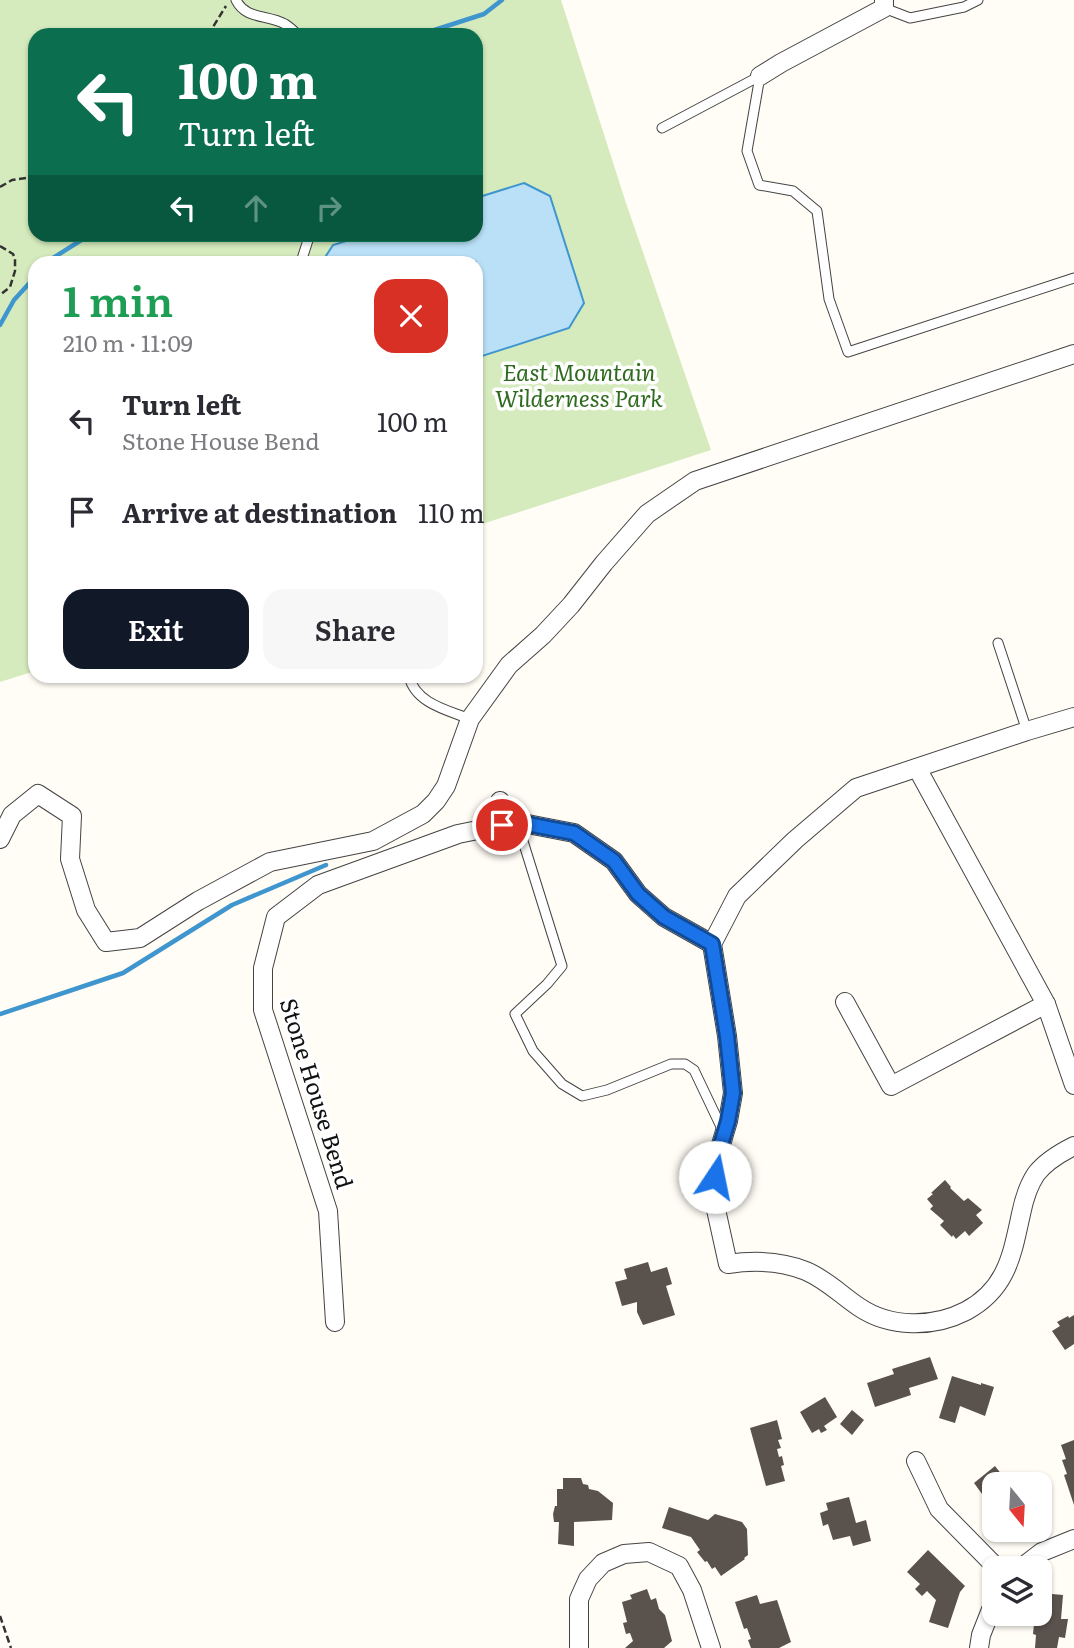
<!DOCTYPE html>
<html lang="en">
<head>
<meta charset="utf-8">
<style>
	:root { --surface:#fff; --page:#f7f7f7; --text:#2b2b33; --muted:#7c7c81; --accent:#111827 }
	body { margin:0; font-family:Literata,serif; background:var(--page); color:var(--text); height:100vh; display:flex; flex-direction:column; font-size:26px; white-space:nowrap }
	* { box-sizing:border-box; margin:0 }
	p { font-size:23px; color:var(--muted) }
	.icon { flex:none; width:38px; height:38px; fill:none; stroke:currentColor; stroke-width:2; stroke-linecap:round; stroke-linejoin:round }
	.map { position:relative; flex:1; overflow:hidden }
	.details { position:absolute; left:28px; top:256px; width:455px; height:427px; display:flex; flex-direction:column; background:var(--surface); border-radius:21px; box-shadow:0 2px 5px #0004 }
	.details>* { flex:none }
	.top-card { position:absolute; left:28px; top:28px; width:455px; height:214px; border-radius:21px; box-shadow:0 2px 5px #0004; background:#0b6e4f; color:#fff; overflow:hidden }
	.needle { width:46px; rotate:162deg }
	.tools { position:absolute; left:982px; top:1472px; display:grid; gap:14px }
	.tools a { display:grid; place-items:center; width:70px; height:70px; border-radius:14px; background:var(--surface); box-shadow:0 2px 5px #0004; font-size:35px }
	.pin { position:absolute; display:grid; place-items:center; width:60px; height:60px; color:#fff; margin:-30px; border:4px solid #fff; border-radius:50%; box-shadow:0 2px 7px #0007 }
	.me { position:absolute; width:77px; margin:-38px; rotate:11deg; stroke-linejoin:round; filter:drop-shadow(0 0 5px #0008) }
	.turn { display:flex; align-items:center; gap:24px; height:147px; padding:0 35px; font-size:32px }
	.turn .icon { width:91px; height:91px; stroke-width:2.5 }
	.turn b { display:block; font-size:49px; line-height:60px }
	.lanes { display:flex; align-items:center; height:66px; padding:0 35px; background:#0003; justify-content:center; gap:35px; direction:ltr }
	.lanes .off { opacity:.35 }
	.round { display:grid; place-items:center; flex:none; width:74px; height:74px; border-radius:21px; background:var(--page) }
	.head { display:flex; align-items:center; justify-content:space-between; height:119px; padding:0 35px }
	h1 { font-size:42px; font-weight:600; line-height:52px; color:#1e9e55 }
	.cta { display:flex; gap:14px; margin-top:auto; padding:14px 35px }
	.cta a { flex:1; height:80px; border-radius:21px; background:var(--accent); color:#fff; font-size:28px; font-weight:600; line-height:80px; text-align:center }
	.cta a+a { background:var(--page); color:var(--text) }
	ul { padding:0; list-style:none }
	li { display:flex; align-items:center; gap:21px; height:91px; padding:0 35px }
	li div { flex:1 }
	li b { display:block; font-size:26px }
	li em { font-style:normal }
	.map>svg:first-child { display:block }
	.green { fill:#d5ebbd; fill-rule:evenodd }
	.water { fill:#b9e0f7; stroke:#3f96cf; stroke-width:2 }
	.lines { fill:none; stroke-linecap:round; stroke-linejoin:round }
	.stream { stroke:#3f96cf; stroke-width:4.5 }
	.building { fill:#5a524d }
	.service-casing { stroke:#444; stroke-width:11 }
	.minor-casing { stroke:#444; stroke-width:20 }
	.path { stroke:#333; stroke-width:2.5; stroke-dasharray:7 3.5; stroke-linecap:butt }
	.service { stroke:#fff; stroke-width:9 }
	.minor { stroke:#fff; stroke-width:18 }
	.route-casing { stroke:#114b97; stroke-width:18 }
	.route { stroke:#1a73e8; stroke-width:12 }
	.labels { text-anchor:middle; dominant-baseline:central; stroke-width:7; stroke-linejoin:round; paint-order:stroke }
	.park-label { font-size:23px; font-style:italic; fill:#2f6b1f; stroke:#fff }
	.street-label { font-size:23px; fill:#111; stroke:#fff }
</style>
</head>
<body>
<div class="map">
<svg width="1074" height="1648" viewBox="0 0 1074 1648">
	<rect width="100%" height="100%" fill="#fffdf5"/>
	<path class="green" d="M0,0H561L625,200L711,450L476,526V262H35V671L0,682ZM35,35H476V234H35Z"/>
	<polygon class="water" points="524,183 550,196 584,303 569,328 476,358 476,262 322,262 333,245 366,235 476,234 476,198"/>
	<g class="lines">
		<g class="stream">
			<polyline points="419,35 484,14 502,0"/>
			<polyline points="48,262 53,258 91,234"/>
			<polyline points="0,325 14,300 35,277"/>
			<polyline points="0,1014 123,973 232,905 326,865"/>
		</g>
	</g>
	<g class="building">
		<polygon points="945,1180 951,1187 950,1188 964,1201 968,1198 982,1210 976,1215 983,1223 969,1236 965,1231 956,1239 953,1235 952,1237 940,1225 944,1221 930,1209 933,1206 927,1199 933,1194 931,1193"/>
		<polygon points="648,1262 651,1272 667,1267 672,1284 666,1286 675,1315 643,1325 637,1312 637,1302 622,1306 615,1282 627,1279 624,1269"/>
		<polygon points="1074,1315 1074,1344 1065,1350 1052,1331 1060,1326 1057,1322 1068,1316 1069,1318"/>
		<polygon points="930,1357 938,1379 909,1388 911,1395 875,1407 867,1383 894,1374 892,1369"/>
		<polygon points="952,1376 981,1385 981,1383 994,1387 985,1416 960,1406 955,1423 939,1418"/>
		<polygon points="825,1397 837,1417 824,1426 827,1430 821,1433 819,1429 812,1433 800,1412"/>
		<polygon points="852,1410 864,1420 852,1435 840,1424"/>
		<polygon points="777,1420 782,1439 778,1440 781,1448 777,1449 779,1457 782,1456 784,1465 781,1466 785,1481 766,1486 750,1428"/>
		<polygon points="1074,1440 1074,1505 1064,1475 1067,1474 1062,1460 1066,1459 1061,1445"/>
		<polygon points="995,1466 1009,1484 994,1484 994,1506 990,1500 993,1497 991,1494 985,1498 974,1483"/>
		<polygon points="563,1478 581,1478 583,1484 588,1485 589,1489 598,1491 613,1503 612,1520 574,1522 574,1546 558,1544 559,1522 554,1522 553,1514 555,1506 557,1506 557,1489 563,1489"/>
		<polygon points="849,1497 856,1523 866,1520 871,1541 853,1546 850,1536 833,1540 828,1524 823,1526 820,1513 828,1510 826,1503"/>
		<polygon points="669,1507 708,1520 715,1514 742,1522 747,1529 748,1555 744,1558 745,1559 721,1576 715,1567 712,1569 707,1561 705,1562 697,1552 700,1550 691,1537 662,1528"/>
		<polygon points="928,1550 965,1586 960,1592 948,1628 929,1622 936,1600 927,1591 922,1596 915,1589 920,1584 907,1572"/>
		<polygon points="647,1589 651,1600 656,1598 659,1609 665,1615 672,1641 664,1648 625,1648 633,1641 630,1633 626,1634 623,1623 627,1622 622,1602 632,1599 630,1595"/>
		<polygon points="1041,1593 1063,1595 1061,1619 1068,1619 1065,1638 1059,1637 1057,1648 1035,1648 1036,1635 1033,1634 1035,1614 1040,1614"/>
		<polygon points="757,1595 760,1604 777,1600 791,1642 779,1648 751,1648 748,1640 751,1639 747,1628 744,1629 735,1602"/>
	</g>
	<g class="lines">
		<defs>
			<g id="service">
				<path d="M236,0C246,20 267,14 285,24C290,27 294,31 298,35"/>
				<polyline points="884,8 910,18 964,7 978,0"/>
				<polyline points="760,76 747,151 759,185 793,191 817,211 829,299 848,352 1074,278"/>
				<polyline points="662,128 760,76"/>
				<polyline points="301,262 310,234"/>
				<polyline points="998,643 1027,731"/>
				<path d="M409,676C415,703 447,710 470,719"/>
				<polyline points="517,822 562,966 547,984 515,1014 533,1051 562,1084 582,1096 607,1090 671,1064 685,1064 694,1070 724,1133"/>
			</g>
			<g id="minor">
				<polyline points="760,76 781,63 884,8 884,0"/>
				<path d="M1074,717L1027,731L856,788L795,840L737,896L712,944L727,1036L733,1093L728,1121L717,1158L713,1196L728,1264C755,1260 781,1261 806,1271C827,1280 841,1295 859,1307C890,1328 933,1328 966,1311C1007,1289 1012,1255 1021,1214C1024,1199 1028,1186 1036,1174C1046,1161 1060,1153 1074,1146"/>
				<polyline points="917,768 1046,1004 1074,1085"/>
				<polyline points="500,801 502,825"/>
				<polyline points="0,839 12,815 38,794 72,816 70,859 86,910 106,942 140,938 198,901 270,862 373,841 423,814 436,801 446,786 470,719 509,665 543,635 571,605 604,563 647,514 695,481 1074,354"/>
				<polyline points="845,1002 891,1086 1046,1004"/>
				<polyline points="335,1322 328,1211 263,1010 263,968 276,917 318,885 458,834 517,822 574,833 614,861 638,894 664,917 712,944"/>
				<polyline points="916,1461 939,1509 997,1568"/>
				<polyline points="1021,1568 1042,1552 1074,1539"/>
				<polyline points="579,1648 579,1599 588,1579 603,1563 624,1554 649,1552 679,1566 692,1590 711,1648"/>
				<polyline points="979,1648 981,1635 994,1602"/>
			</g>
		</defs>
		<use href="#service" class="service-casing"/>
		<use href="#minor" class="minor-casing"/>
		<g class="path">
			<polyline points="208,35 226,6"/>
			<polyline points="0,187 12,180 32,177 35,174"/>
			<polyline points="0,246 13,254 15,259 15,271 10,287 0,295"/>
			<polyline points="0,1616 11,1648"/>
		</g>
		<use href="#service" class="service"/>
		<use href="#minor" class="minor"/>
	</g>
	<g class="lines">
		<defs>
			<polyline id="route" points="502,825 517,822 574,833 614,861 638,894 664,917 712,944 727,1036 733,1093 728,1121 717,1158 715,1177"/>
		</defs>
		<use href="#route" class="route-casing"/>
		<use href="#route" class="route"/>
	</g>
	<g class="labels">
		<g class="park-label">
			<text x="579" y="371">East Mountain<tspan x="579" dy="26">Wilderness Park</tspan></text>
		</g>
		<g class="street-label">
			<text transform="translate(318 1093) rotate(73)">Stone House Bend</text>
		</g>
	</g>
</svg>
<div class="tools">
<a><svg class="needle" viewBox="-14 -14 28 28"><path d="M0-13l5 13h-10z" fill="#e53935"/><path d="M0 13l5-13h-10z" fill="#7c7c81"/></svg></a>
<a><svg class="icon" aria-label="layers" viewBox="0 0 24 24"><path d="M12 4l9 5-9 5-9-5zM3 14l9 5 9-5"/></svg></a>
</div>
<div class="pin" style="left:502px;top:825px;background:#d93025"><svg class="icon" aria-label="arrive" viewBox="0 0 24 24"><path d="M6 21V4h12l-3 4 3 4H6"/></svg></div>
<svg class="me" style="left:715px;top:1177px" viewBox="-20 -20 40 40"><circle r="19" fill="#fff"/><path d="M0-13L10 11 0 6-10 11z" fill="#1a73e8"/></svg>
<div class="top-card">
<div class="turn"><svg class="icon" aria-label="left" viewBox="0 0 24 24"><path d="M17 20v-9H6M10 6l-5 5 5 5"/></svg><div><b>100 m</b>Turn left</div></div>
<div class="lanes"><svg class="icon" aria-label="left" viewBox="0 0 24 24"><path d="M17 20v-9H6M10 6l-5 5 5 5"/></svg><svg class="icon off" aria-label="ahead" viewBox="0 0 24 24"><path d="M12 20V5M6 11l6-6 6 6"/></svg><svg class="icon off" aria-label="right" viewBox="0 0 24 24"><path d="M7 20v-9h11M14 6l5 5-5 5"/></svg></div>
</div>
<section class="details">
<div class="head"><div><h1>1 min</h1><p>210 m · 11:09</p></div><a class="round" style="background:#d93025;color:#fff"><svg class="icon" aria-label="close" viewBox="0 0 24 24"><path d="M6 6l12 12M18 6L6 18"/></svg></a></div>
<ul>
<li><svg class="icon" aria-label="left" viewBox="0 0 24 24"><path d="M17 20v-9H6M10 6l-5 5 5 5"/></svg><div><b>Turn left</b><p>Stone House Bend</p></div><em>100 m</em></li>
<li><svg class="icon" aria-label="arrive" viewBox="0 0 24 24"><path d="M6 21V4h12l-3 4 3 4H6"/></svg><div><b>Arrive at destination</b></div><em>110 m</em></li>
</ul>
<div class="cta"><a>Exit</a><a>Share</a></div>
</section>
</div>
</body>
</html>
